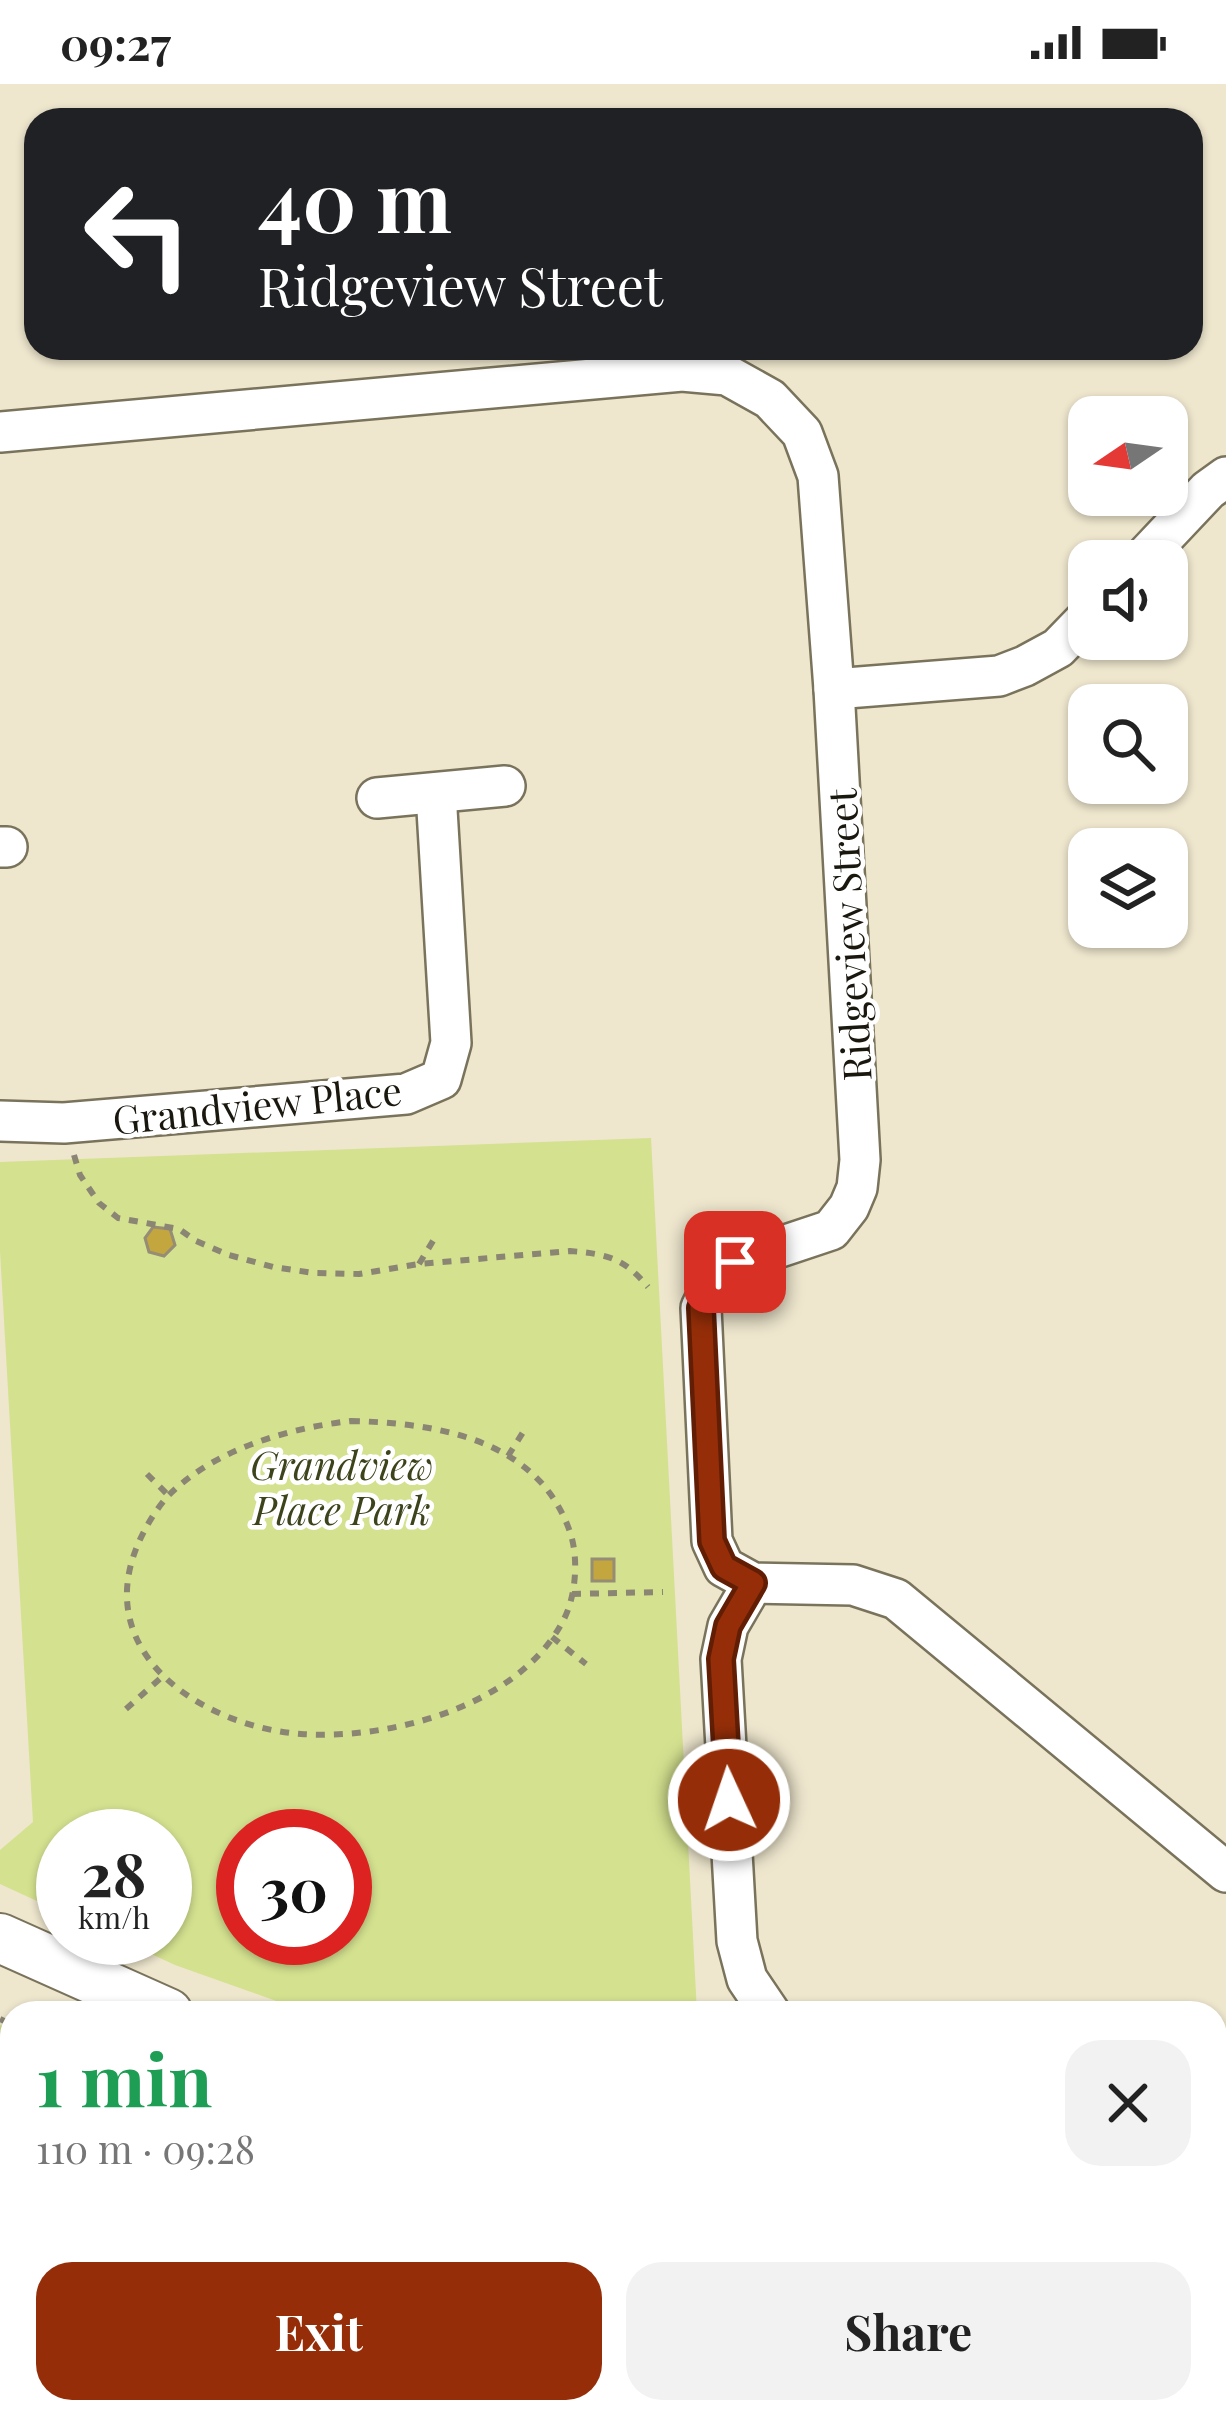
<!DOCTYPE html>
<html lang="en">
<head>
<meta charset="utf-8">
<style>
	:root { --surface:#fff; --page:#f2f2f2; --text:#222; --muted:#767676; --accent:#952e08 }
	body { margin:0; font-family:"Playfair Display",serif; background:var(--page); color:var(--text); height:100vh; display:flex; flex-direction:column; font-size:45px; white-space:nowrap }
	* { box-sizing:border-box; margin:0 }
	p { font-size:39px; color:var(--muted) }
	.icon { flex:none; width:66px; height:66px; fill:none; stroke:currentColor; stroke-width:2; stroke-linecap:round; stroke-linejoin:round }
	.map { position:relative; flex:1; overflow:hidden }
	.side { position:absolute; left:0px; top:1917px; width:1227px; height:423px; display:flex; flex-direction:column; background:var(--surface); border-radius:36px 36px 0 0; box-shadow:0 3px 9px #0004 }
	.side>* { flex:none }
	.top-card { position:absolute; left:24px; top:24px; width:1179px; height:252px; border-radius:36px; box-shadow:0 3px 9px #0004; background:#202124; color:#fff; overflow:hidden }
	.needle { width:78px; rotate:257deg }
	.controls { position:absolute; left:1068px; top:312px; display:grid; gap:24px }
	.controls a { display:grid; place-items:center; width:120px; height:120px; border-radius:24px; background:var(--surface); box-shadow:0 3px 9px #0004; font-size:60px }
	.speed { position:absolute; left:36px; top:1725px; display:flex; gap:24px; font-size:60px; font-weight:700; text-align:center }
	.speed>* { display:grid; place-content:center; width:156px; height:156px; border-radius:50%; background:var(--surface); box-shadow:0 3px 9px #0004; line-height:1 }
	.speed small { font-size:30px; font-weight:400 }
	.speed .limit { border:18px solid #d22; background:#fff; color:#111 }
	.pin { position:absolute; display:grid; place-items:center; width:102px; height:102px; color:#fff; margin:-51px; border-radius:24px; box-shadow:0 6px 18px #0006 }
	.me { position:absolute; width:132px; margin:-66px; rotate:357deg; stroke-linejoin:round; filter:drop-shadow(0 0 9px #0008) }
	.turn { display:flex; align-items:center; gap:42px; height:252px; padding:0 36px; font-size:54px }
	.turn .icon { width:156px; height:156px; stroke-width:2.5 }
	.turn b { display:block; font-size:84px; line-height:102px }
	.round { display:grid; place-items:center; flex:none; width:126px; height:126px; border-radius:36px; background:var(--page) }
	.headline { display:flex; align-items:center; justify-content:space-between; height:204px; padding:0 36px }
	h1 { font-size:72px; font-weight:700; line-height:90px; color:#1e9e55 }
	.cta { display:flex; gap:24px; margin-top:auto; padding:24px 36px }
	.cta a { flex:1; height:138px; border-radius:36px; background:var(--accent); color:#fff; font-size:48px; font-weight:700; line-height:138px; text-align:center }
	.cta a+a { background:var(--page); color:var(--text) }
	.status { display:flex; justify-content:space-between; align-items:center; height:84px; padding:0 60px; background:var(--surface); direction:ltr }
	.status svg { height:33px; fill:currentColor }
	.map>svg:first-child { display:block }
	.green { fill:#d4e18f; fill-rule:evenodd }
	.building { fill:#c4a63f; stroke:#958d75; stroke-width:3 }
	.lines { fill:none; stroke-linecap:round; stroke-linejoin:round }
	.minor-casing { stroke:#7a735c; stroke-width:44 }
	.tertiary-casing { stroke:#7a735c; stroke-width:52 }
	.path { stroke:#8b8674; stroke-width:6; stroke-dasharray:9 9; stroke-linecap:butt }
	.minor { stroke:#fff; stroke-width:39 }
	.tertiary { stroke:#fff; stroke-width:48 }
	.route-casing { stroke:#611e05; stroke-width:30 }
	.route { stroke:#952e08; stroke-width:21 }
	.labels { text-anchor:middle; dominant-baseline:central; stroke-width:9; stroke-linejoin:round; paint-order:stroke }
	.street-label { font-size:39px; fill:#1a170e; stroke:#fff }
	.park-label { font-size:39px; font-style:italic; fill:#3d431a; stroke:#fff }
</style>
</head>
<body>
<div class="status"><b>09:27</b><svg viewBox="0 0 49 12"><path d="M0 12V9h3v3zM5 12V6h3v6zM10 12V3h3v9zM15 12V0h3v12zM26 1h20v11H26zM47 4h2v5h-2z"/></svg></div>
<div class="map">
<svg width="1226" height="2339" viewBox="0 0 1226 2339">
	<rect width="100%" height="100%" fill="#eee6cd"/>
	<g class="green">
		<path d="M651,1054L697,1929H310L175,1881L117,1854H165V1752H63V1829L0,1800V1766L33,1738L0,1167V1078ZM243,1752H345V1854H243Z"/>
		<polygon points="0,1941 12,1946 12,2282 9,2282 0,2143"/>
	</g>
	<g class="building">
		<polygon points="153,1143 170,1145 175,1161 164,1172 149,1168 145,1154"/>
		<rect x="592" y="1475" width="22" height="22"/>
	</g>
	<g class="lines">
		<defs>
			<g id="minor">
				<polyline points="0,348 682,287 727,291 770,315 802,349 818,392 834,605 860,1076 857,1104 849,1123 831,1146 735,1178 713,1199 701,1224 712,1457 724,1483 753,1499 853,1501 896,1515 1226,1788"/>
				<polyline points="1141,477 1208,406 1226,393"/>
				<polyline points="834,605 999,592 1025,582 1058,564 1089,532"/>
				<polyline points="377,714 505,702"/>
				<polyline points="0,763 7,763"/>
				<polyline points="0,1037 64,1039 406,1010 441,995 451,959 436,709"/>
				<polyline points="753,1499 728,1542 721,1575 737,1857 747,1895 770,1929"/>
				<polyline points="1215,2257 1226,2256"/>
				<polyline points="0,2303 12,2302"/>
				<polyline points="349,2328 367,2339"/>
				<polyline points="540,2339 544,2328"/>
			</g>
			<g id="tertiary">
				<polyline points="0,1854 168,1929"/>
				<polyline points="844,2328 858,2339"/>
			</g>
		</defs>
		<use href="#minor" class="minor-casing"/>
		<use href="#tertiary" class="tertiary-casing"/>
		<g class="path">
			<path d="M74,1071L80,1091L99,1119L118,1134L179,1145L196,1157L229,1171L273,1183L314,1189L359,1190L419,1180L570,1167C607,1170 624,1174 648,1203"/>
			<polyline points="419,1180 436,1152"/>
			<path d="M351,1337C437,1339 538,1355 570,1448C579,1474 576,1513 563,1537C518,1623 390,1656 301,1650C206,1643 94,1573 136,1465C143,1447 155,1426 169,1411C215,1365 289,1344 351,1337Z"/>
			<polyline points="508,1372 527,1342"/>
			<polyline points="147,1390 169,1412"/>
			<polyline points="572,1510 663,1508"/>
			<polyline points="552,1553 586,1580"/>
			<polyline points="126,1625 162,1593"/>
			<polyline points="0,1935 12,1941"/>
			<polyline points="0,2084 12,2087"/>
			<polyline points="12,2093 8,2100 12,2168"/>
			<polyline points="772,2328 785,2339"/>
		</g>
		<use href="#minor" class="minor"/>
		<use href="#tertiary" class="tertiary"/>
	</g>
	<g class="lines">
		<defs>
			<polyline id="route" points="729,1716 721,1575 728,1542 753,1499 724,1483 712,1457 701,1224 713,1199 735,1178"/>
		</defs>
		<use href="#route" class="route-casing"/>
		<use href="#route" class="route"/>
	</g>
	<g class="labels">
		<g class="street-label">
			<text transform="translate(848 851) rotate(-93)">Ridgeview Street</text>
			<text transform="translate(257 1020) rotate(-6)">Grandview Place</text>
		</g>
		<g class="park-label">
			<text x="342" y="1380">Grandview<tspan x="342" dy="45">Place Park</tspan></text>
		</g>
	</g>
</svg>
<div class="controls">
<a><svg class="needle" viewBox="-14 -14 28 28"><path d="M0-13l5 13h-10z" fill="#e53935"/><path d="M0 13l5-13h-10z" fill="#767676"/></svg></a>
<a><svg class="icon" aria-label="sound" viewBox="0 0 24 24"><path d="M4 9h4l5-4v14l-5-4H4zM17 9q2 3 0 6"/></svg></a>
<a><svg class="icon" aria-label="search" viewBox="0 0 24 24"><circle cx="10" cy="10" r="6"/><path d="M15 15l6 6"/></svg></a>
<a><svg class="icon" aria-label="layers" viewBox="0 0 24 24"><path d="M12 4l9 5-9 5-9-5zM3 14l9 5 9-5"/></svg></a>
</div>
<div class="speed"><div>28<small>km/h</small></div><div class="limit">30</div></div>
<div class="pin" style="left:735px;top:1178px;background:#d93025"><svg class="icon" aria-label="arrive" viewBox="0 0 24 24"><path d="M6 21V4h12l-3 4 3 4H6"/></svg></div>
<svg class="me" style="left:729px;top:1716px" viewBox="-20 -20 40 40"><circle r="17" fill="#952e08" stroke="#fff" stroke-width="3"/><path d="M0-11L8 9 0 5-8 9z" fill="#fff"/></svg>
<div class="top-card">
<div class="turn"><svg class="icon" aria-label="left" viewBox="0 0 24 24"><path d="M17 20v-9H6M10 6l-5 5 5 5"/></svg><div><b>40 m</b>Ridgeview Street</div></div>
</div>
<section class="side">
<div class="headline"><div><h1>1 min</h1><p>110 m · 09:28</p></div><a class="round"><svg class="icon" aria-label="close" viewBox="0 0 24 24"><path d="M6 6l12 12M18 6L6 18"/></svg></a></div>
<div class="cta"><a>Exit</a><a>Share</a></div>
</section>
</div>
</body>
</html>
